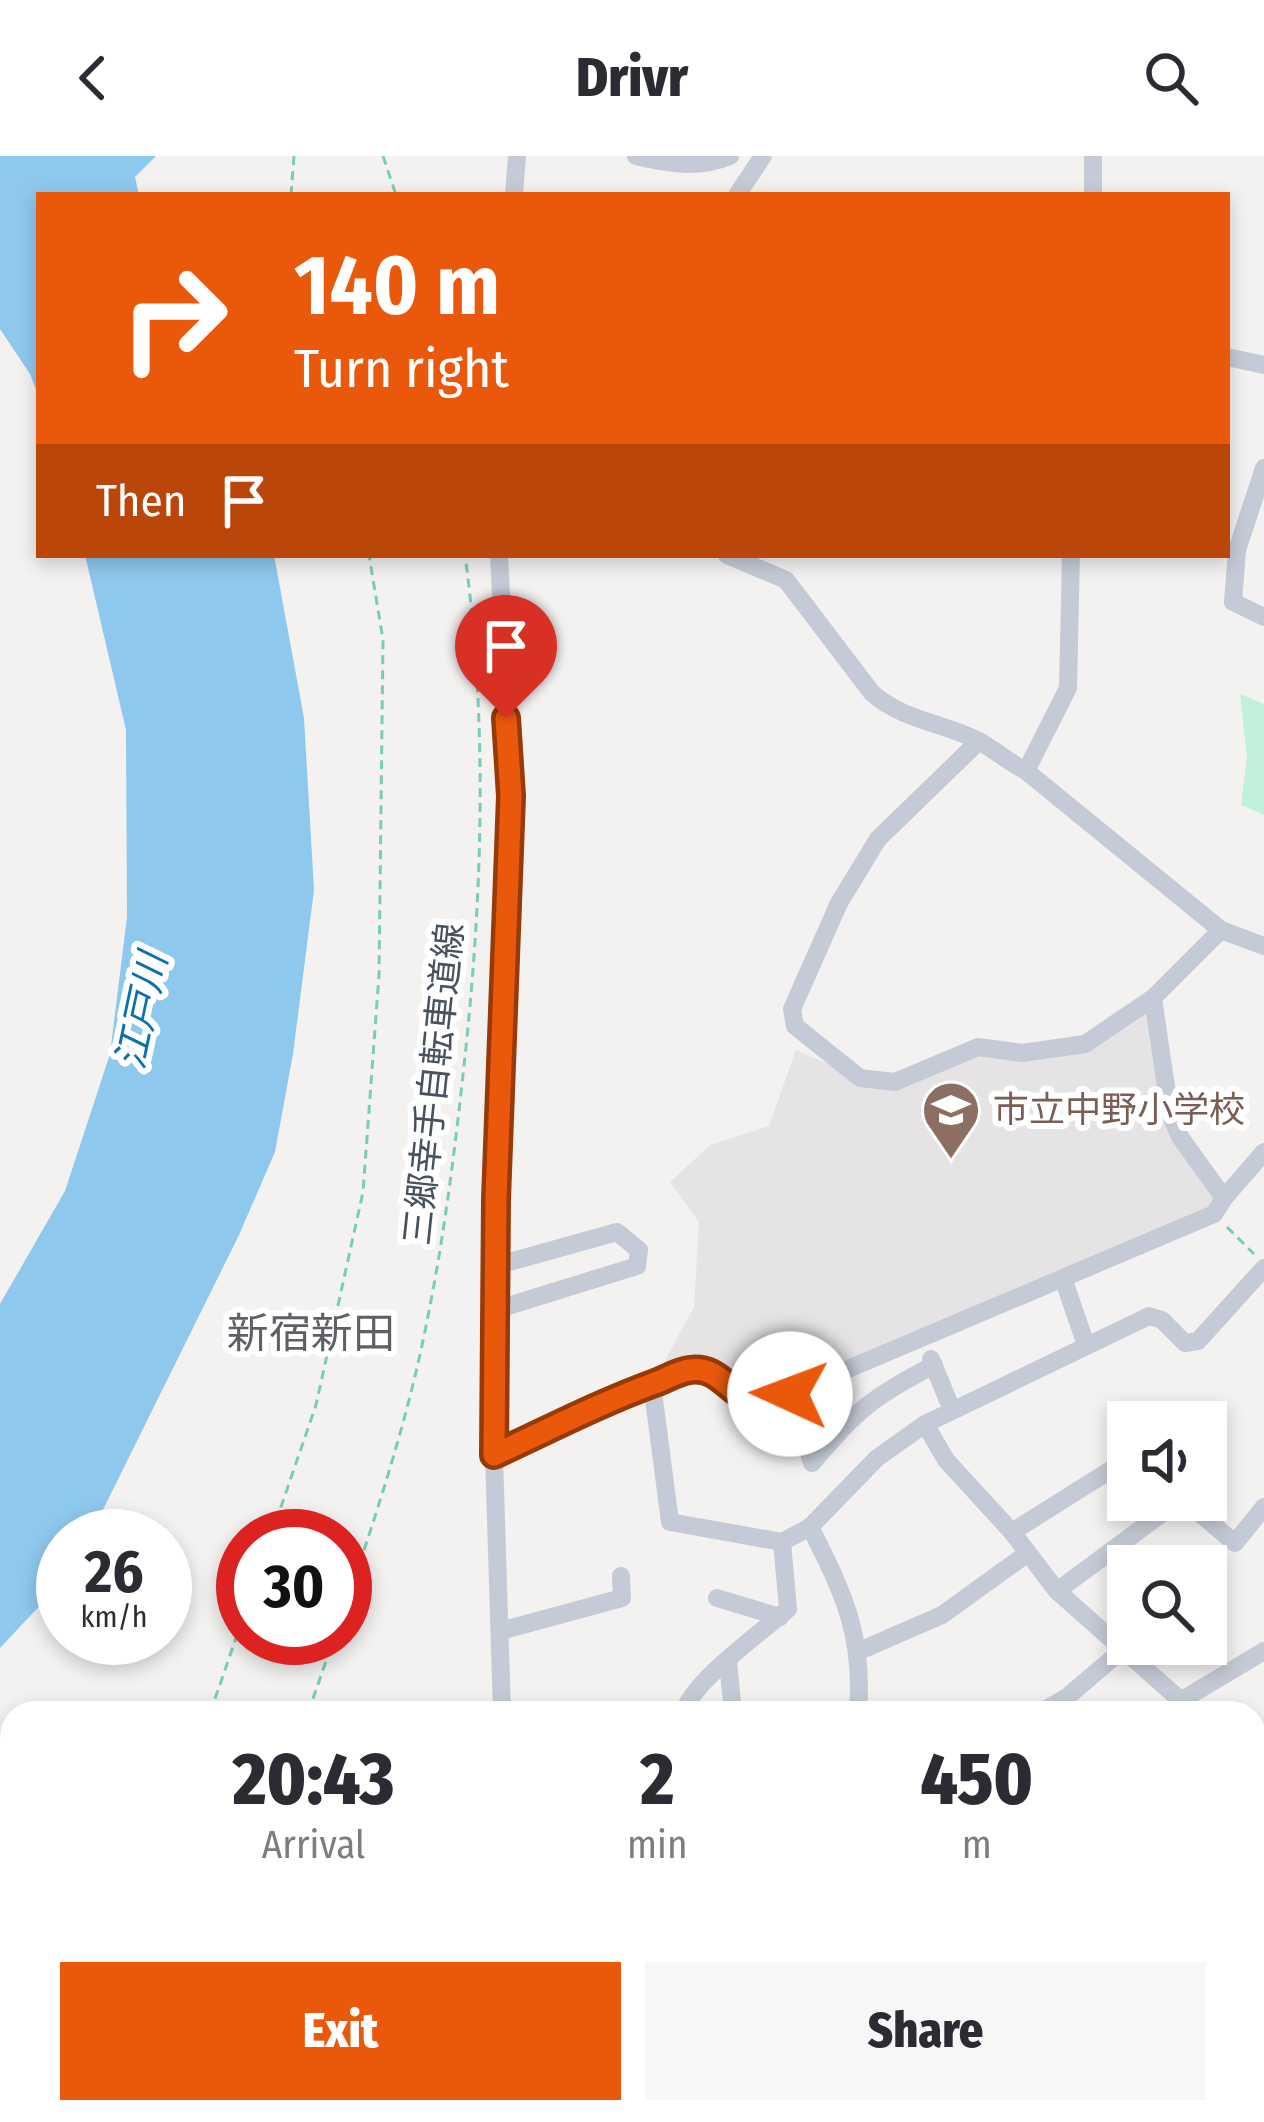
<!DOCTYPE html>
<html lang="en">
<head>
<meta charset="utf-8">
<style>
	:root { --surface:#fff; --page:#f7f7f7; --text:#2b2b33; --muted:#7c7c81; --accent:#ea580c }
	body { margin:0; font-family:"Fira Sans Condensed","Noto Sans JP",sans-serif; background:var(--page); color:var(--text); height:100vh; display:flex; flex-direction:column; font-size:45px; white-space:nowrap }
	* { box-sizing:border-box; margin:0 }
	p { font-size:39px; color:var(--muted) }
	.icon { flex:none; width:66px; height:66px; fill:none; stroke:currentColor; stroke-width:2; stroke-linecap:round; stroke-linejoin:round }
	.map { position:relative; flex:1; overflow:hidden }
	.panel { position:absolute; left:0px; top:1545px; width:1266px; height:423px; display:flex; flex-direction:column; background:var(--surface); border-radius:36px 36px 0 0; box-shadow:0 6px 18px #0003 }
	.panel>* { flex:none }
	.banner { position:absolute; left:36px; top:36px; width:1194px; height:366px; border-radius:0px; box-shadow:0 6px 18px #0003; background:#ea580c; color:#fff; overflow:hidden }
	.fabs { position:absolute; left:1107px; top:1245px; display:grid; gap:24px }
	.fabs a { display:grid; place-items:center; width:120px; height:120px; border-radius:0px; background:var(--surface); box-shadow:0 6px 18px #0003; font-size:60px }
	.speed { position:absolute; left:36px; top:1353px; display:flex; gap:24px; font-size:60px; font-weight:700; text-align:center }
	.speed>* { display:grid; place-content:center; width:156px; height:156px; border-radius:50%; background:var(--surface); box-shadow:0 6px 18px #0003; line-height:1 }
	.speed small { font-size:30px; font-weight:400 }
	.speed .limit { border:18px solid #d22; background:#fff; color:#111 }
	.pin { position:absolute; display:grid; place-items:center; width:102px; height:102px; color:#fff; margin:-123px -51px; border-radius:50% 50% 50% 0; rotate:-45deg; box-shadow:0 0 12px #0007 }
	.pin .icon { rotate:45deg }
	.me { position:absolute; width:132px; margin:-66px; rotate:272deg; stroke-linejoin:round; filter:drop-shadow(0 0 9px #0008) }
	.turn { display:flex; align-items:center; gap:42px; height:252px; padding:0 60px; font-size:54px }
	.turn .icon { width:156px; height:156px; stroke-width:2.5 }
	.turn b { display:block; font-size:84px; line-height:102px }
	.then { display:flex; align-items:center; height:114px; padding:0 60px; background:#0003; gap:24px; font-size:45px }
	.eta { display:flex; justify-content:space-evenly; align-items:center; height:204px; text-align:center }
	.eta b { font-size:72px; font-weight:800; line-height:84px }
	.action { display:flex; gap:24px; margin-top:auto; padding:24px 60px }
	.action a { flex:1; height:138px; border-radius:0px; background:var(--accent); color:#fff; font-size:48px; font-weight:800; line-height:138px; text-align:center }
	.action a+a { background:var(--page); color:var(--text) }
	header { display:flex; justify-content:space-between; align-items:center; height:156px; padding:0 60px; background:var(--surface); font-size:54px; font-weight:800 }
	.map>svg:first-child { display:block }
	.education { fill:#e5e3e3 }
	.green { fill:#c1f0db }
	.water { fill:#8ec8ed }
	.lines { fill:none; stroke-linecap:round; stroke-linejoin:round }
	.path { stroke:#78ceb3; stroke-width:3; stroke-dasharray:9 6; stroke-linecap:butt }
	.minor { stroke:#c5cbd6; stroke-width:18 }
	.route-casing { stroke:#983908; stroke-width:30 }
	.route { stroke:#ea580c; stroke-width:21 }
	.labels { text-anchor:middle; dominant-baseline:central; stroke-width:12; stroke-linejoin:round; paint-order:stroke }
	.street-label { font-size:36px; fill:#49515f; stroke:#fff }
	.education-label { font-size:36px; fill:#785e54; stroke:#fff; text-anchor:start }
	.water-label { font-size:39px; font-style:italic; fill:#0c70af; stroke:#fff }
	.quarter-label { font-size:42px; fill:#5e6066; stroke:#fff }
</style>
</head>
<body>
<header><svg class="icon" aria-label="back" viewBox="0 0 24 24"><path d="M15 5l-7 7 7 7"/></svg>Drivr<svg class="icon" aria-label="search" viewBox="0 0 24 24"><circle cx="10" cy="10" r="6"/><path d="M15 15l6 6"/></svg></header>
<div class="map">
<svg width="1264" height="1966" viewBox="0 0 1264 1966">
	<rect width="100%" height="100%" fill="#f4f2f1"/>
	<polygon class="education" points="1153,842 1170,958 1224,1042 1214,1058 768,1247 712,1219 652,1228 694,1151 699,1066 670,1026 710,989 769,970 796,894 860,922 895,926 978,891 1085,888"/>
	<polygon class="green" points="1240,538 1264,548 1264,659 1241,649 1247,601"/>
	<g class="water">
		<polygon points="0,0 156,0 135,21 139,39 39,39 39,241 30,218 0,173"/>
		<polygon points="85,399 274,399 304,562 314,734 293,898 275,996 239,1079 90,1380 63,1380 63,1425 0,1492 0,1148 65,1035 110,898 127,761 126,574"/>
	</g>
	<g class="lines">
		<g class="path">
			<polyline points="383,0 396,39"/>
			<polyline points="291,39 294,0"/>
			<polyline points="1227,1071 1254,1098"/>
			<polyline points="271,1380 316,1249 363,1036 379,819 383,484 369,399"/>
			<path d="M345,1451C376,1359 407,1266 426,1170C445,1078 456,985 466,891C483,727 487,562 465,399"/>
			<polyline points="210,1557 243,1462"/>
			<polyline points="308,1557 334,1482"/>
			<polyline points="0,1966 12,1944"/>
			<polyline points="140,1966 144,1956"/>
		</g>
		<g class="minor">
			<path d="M636,0C669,8 699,13 730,0"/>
			<polyline points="514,39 517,0"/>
			<polyline points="737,39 763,0"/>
			<polyline points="1093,39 1093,0"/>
			<polyline points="1227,201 1264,209"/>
			<polyline points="1264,312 1237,394 1233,446 1264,461"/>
			<polyline points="499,399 511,640 496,1043 494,1299 502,1557"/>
			<path d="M727,399L786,424L872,537C904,565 941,566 977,584C994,593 1008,606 1026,615L1221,774L1264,790"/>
			<polyline points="979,585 878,683 839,747 792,853 795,870 860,922 895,926 978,891 1022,897 1085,888 1153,842 1221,774"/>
			<polyline points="1026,615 1068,532 1071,399"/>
			<polyline points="1224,1042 1264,996"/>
			<polyline points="1063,1122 1086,1189"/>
			<polyline points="495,1154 637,1110 639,1094 617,1076 495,1110"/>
			<polyline points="931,1203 952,1254"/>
			<polyline points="652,1228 670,1366 782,1386 810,1371"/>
			<path d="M790,1238L812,1307C855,1255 874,1240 934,1209"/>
			<polyline points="925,1268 946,1304 1012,1376 1057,1435 1195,1557"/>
			<polyline points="494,1299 628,1237 693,1213 712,1219 746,1243 768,1247 1214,1058 1224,1042 1180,981 1170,958 1153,842"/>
			<polyline points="1184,1344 1235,1387 1264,1351"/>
			<polyline points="1012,1376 1128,1303"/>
			<polyline points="1057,1435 1180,1344"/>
			<polyline points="717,1442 780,1461"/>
			<polyline points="500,1475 622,1442 621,1420"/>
			<polyline points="857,1496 942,1459 1028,1397"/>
			<polyline points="728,1506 733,1557"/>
			<path d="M684,1557C690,1527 763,1475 788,1453L782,1386"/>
			<path d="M858,1557C864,1479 844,1438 810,1371L877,1302L925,1268L1149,1160L1162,1164L1185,1187L1198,1185L1264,1112"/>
			<polyline points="1040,1557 1067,1541 1121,1495"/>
			<polyline points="1171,1557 1182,1544 1264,1495"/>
			<polyline points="1254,1770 1264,1778"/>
			<polyline points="1254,1859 1264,1849"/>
			<polyline points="1254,1942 1264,1932"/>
			<polyline points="215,1956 215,1966"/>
			<polyline points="517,1956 517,1966"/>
			<polyline points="582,1956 583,1966"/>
			<polyline points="646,1956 647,1966"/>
			<polyline points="708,1956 709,1966"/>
			<polyline points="831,1956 906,1966"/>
			<polyline points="1126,1956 1135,1966"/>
			<polyline points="1150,1966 1160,1956"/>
			<polyline points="1230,1966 1240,1956"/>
		</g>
	</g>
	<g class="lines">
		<defs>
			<path id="route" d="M506,562L511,640L496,1043L494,1299C548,1274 600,1247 655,1227C666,1223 679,1215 690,1214C730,1208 731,1263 790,1238"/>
		</defs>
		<use href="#route" class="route-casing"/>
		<use href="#route" class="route"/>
	</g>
	<defs>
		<symbol id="school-pin" viewBox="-11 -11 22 30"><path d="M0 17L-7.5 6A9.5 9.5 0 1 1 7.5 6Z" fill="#8d6e63" stroke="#fff"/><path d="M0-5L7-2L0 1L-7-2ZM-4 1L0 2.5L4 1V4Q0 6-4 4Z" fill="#fff"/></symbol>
	</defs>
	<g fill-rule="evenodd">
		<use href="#school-pin" x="918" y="921" width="66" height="90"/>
	</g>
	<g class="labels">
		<g class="street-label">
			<text transform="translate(434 928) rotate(-84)">三郷幸手自転車道線</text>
		</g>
		<g class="education-label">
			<text x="993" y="954">市立中野小学校</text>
		</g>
		<g class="water-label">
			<text transform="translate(142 855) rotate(-78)">江戸川</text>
		</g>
		<g class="quarter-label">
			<text x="311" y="1178">新宿新田</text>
		</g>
	</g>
</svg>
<div class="fabs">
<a><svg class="icon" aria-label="sound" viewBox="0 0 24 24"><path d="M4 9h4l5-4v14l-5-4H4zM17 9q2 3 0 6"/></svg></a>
<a><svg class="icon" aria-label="search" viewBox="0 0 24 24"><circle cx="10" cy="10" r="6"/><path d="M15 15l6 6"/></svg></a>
</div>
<div class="speed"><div>26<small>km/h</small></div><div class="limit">30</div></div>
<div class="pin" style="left:506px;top:562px;background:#d93025"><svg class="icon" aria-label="arrive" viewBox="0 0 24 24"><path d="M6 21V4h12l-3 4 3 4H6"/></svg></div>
<svg class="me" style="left:790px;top:1238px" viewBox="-20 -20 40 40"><circle r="19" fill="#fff"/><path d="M0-13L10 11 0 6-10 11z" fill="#ea580c"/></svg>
<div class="banner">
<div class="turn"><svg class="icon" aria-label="right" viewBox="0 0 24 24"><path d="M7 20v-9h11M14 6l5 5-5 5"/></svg><div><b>140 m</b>Turn right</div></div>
<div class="then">Then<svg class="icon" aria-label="arrive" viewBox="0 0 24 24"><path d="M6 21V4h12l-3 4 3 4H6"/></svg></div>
</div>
<section class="panel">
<div class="eta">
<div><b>20:43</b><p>Arrival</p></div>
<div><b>2</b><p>min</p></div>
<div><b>450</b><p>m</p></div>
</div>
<div class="action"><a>Exit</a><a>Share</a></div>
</section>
</div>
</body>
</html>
